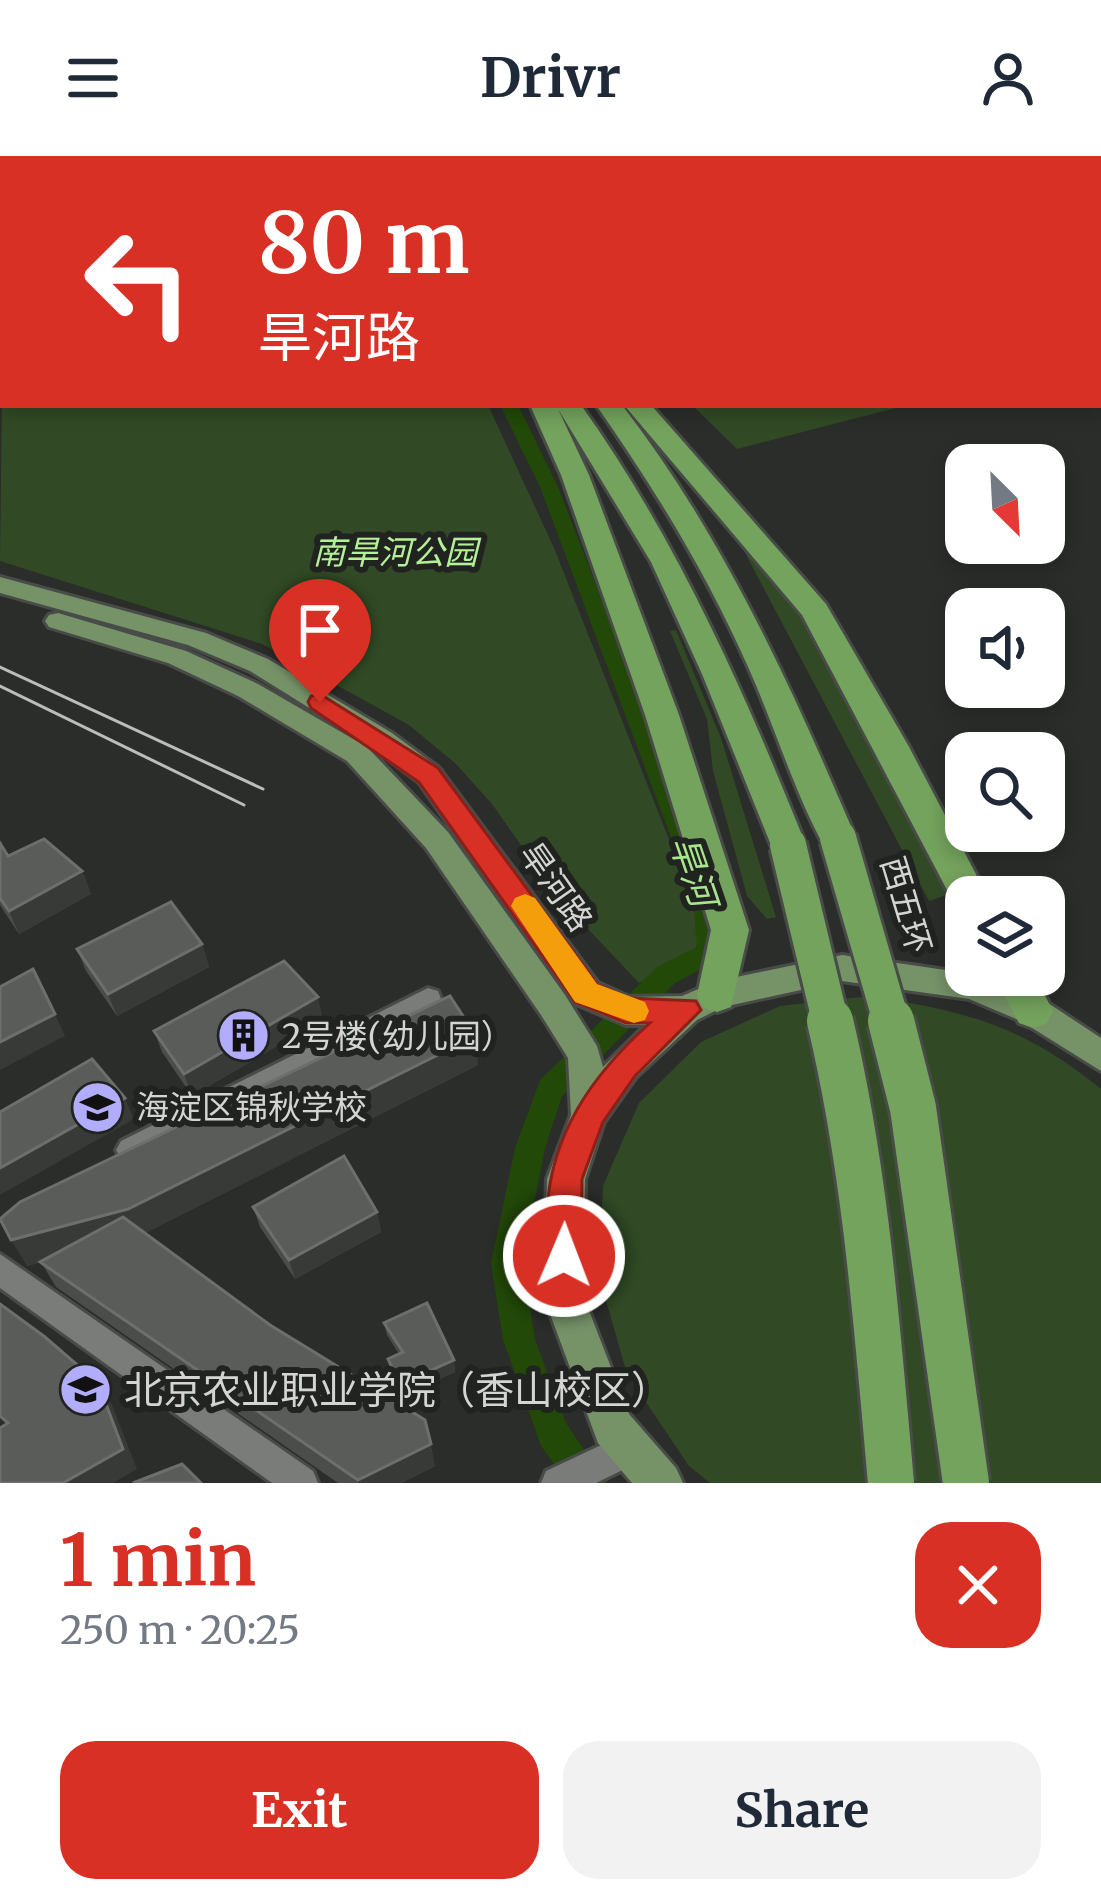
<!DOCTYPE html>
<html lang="en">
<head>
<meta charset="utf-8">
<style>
	:root { --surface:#fff; --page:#f2f2f3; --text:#1f2937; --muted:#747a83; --accent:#d93025 }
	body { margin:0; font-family:Merriweather,"Noto Sans SC",serif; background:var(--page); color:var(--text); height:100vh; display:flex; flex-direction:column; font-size:45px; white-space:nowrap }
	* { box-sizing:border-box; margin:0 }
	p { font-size:39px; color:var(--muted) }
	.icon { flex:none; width:66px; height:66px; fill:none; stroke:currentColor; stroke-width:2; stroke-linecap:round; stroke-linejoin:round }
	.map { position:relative; height:1327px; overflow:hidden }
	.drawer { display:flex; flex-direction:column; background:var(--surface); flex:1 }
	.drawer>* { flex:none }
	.banner { position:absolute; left:0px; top:0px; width:1101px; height:252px; box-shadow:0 6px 18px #0003; background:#d93025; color:#fff; overflow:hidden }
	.needle { width:78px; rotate:156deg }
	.tools { position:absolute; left:945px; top:288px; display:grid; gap:24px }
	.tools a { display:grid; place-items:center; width:120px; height:120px; border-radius:24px; background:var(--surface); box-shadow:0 6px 18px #0003; font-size:60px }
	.pin { position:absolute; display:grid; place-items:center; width:102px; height:102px; color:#fff; margin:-123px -51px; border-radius:50% 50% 50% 0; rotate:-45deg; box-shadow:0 0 12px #0007 }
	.pin .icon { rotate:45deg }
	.me { position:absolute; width:132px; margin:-66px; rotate:1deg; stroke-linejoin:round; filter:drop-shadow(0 0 9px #0008) }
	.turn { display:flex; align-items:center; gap:42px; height:252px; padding:0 60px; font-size:54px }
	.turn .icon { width:156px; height:156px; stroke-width:2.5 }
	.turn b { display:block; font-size:84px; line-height:102px }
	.round { display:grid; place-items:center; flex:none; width:126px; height:126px; border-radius:36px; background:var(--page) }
	.head { display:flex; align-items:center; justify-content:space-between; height:204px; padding:0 60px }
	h1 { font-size:72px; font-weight:700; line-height:90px; color:var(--accent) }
	.button { display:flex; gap:24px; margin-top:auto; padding:24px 60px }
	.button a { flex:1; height:138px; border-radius:36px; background:var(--accent); color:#fff; font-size:48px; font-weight:700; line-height:138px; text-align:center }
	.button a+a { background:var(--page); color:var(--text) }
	header { display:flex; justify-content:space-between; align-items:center; height:156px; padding:0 60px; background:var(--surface); font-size:54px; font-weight:700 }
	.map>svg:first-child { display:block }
	.green { fill:#314a25 }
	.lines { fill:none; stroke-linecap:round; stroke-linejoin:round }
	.canal { fill:#224908; fill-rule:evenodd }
	.minor-casing { stroke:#494b48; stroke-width:6 }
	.primary-casing { stroke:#494b48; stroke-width:6 }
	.motorway-casing { stroke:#494b48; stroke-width:6 }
	.minor { fill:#797c78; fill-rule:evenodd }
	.primary { fill:#769368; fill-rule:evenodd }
	.motorway { fill:#74a35d; fill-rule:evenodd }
	.tram { stroke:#bcbdbb; stroke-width:3 }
	.motorway-bridge-far1-casing { stroke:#494b48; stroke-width:42; stroke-linecap:butt }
	.motorway-bridge-casing { stroke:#494b48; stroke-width:52; stroke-linecap:butt }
	.motorway-bridge-far1 { stroke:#74a35d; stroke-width:36 }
	.motorway-bridge { stroke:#74a35d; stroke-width:46 }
	.wall { fill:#4a4d49 }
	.shaded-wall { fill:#373a36 }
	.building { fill:#595c58; stroke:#6c6f6b; stroke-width:3 }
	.route { fill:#d93025; stroke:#8d1f18; stroke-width:3 }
	.slow { fill:#f59e0b }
	.labels { text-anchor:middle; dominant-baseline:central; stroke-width:12; stroke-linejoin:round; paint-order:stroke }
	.park-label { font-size:33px; font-style:italic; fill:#b4f098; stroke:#212320 }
	.street-label { font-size:33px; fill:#d4d5d3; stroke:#212320 }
	.poi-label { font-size:33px; fill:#d4d5d3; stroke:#212320; text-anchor:start }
	.water-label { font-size:36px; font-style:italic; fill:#a9e58d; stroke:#212320 }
	.near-poi-label { font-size:39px; fill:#d4d5d3; stroke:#212320; text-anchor:start }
</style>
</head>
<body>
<header><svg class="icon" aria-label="menu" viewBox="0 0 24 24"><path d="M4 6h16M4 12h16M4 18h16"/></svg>Drivr<svg class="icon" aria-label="person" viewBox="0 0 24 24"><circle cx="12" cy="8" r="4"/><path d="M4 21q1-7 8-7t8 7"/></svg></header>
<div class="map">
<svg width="1101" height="1327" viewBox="0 0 1101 1327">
	<rect width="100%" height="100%" fill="#2a2d29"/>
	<g class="green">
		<polygon points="436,0 1101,0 1101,199 1098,3"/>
		<polygon points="3,159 3,249 488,249 554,392 700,762 696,795 639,827 556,739 492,648 456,608 409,569 262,488 0,405"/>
		<polygon points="692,249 907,249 737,293"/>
		<polygon points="733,374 797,454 950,738 929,745"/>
		<polygon points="676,474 721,582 776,761 767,763 747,740 713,615 707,563 670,475"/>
		<path d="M870,840C968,856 1022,869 1101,933V1327H710L689,1310L627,1218L599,1120L603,1030L639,947L701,886L780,850Z"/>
	</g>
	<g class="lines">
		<g class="canal">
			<polygon points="500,249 518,249 558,331 703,703 700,710 682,710 679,703 540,331"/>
			<polygon points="706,731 715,734 719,741 724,796 720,803 675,827 562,940 545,992 523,1107 535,1184 566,1267 606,1327 568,1327 541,1290 503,1184 491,1107 515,992 540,924 657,811 697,791 693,741 697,734"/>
		</g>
		<defs>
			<g id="minor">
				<polygon points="428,832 438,835 441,843 438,851 141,1003 131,1007 121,1003 116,994 121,985"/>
				<polygon points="0,1098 313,1315 318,1327 272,1327 0,1132"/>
				<polygon points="631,1275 643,1280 648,1292 643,1304 596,1327 541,1327 546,1315"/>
			</g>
			<polygon id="primary" points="0,421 206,477 268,503 392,577 439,612 598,827 629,841 682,840 717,825 842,799 980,819 1045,845 1101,882 1101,915 1021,865 969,843 842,825 723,851 697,864 636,921 604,966 585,1023 583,1139 629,1258 676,1312 683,1327 632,1327 598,1287 543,1139 547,1023 571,959 568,902 541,859 426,692 347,605 238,540 168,507 49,471 45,465 49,459 58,457 186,495 258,528 367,591 448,676 565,839 597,890 603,911 646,869 626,869 574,847 419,626 372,591 250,515 188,489 0,437"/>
			<g id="motorway">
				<polygon points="352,0 372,0 374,3 354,3"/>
				<polygon points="384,0 405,0 407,3 386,3"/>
				<path d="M530,249H581C678,385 744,535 806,689L801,699L788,703L775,699L702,518L651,406L558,253L589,319L679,559L749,774L731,851L717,856L703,851L697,839L711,774L645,559L561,319Z"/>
				<path d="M596,249H622C724,381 791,530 856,682L851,692L838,695L825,692C794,636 775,571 749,513C707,418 655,333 596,249Z"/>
				<polygon points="624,249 651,249 826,448 908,589 988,741 966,741 966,755 956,751 802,459"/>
				<polygon points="993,819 1034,819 1053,855 1047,867 1033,872 1019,867"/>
			</g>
		</defs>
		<use href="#minor" class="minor-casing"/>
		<use href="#primary" class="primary-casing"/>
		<use href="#motorway" class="motorway-casing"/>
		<use href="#minor" class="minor"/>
		<use href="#primary" class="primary"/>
		<use href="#motorway" class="motorway"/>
		<g class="tram">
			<polyline points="0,511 263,633"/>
			<polyline points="0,530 244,649"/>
		</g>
		<defs>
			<g id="motorway-bridge-far1">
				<polyline points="838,682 892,868"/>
				<polyline points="788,689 831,868"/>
			</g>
			<g id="motorway-bridge">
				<path d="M830,865C866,1016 877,1172 891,1327"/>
				<polyline points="891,865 913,952 966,1327"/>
			</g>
		</defs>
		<use href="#motorway-bridge-far1" class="motorway-bridge-far1-casing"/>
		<use href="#motorway-bridge" class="motorway-bridge-casing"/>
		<use href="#motorway-bridge-far1" class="motorway-bridge-far1"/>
		<use href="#motorway-bridge" class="motorway-bridge"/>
	</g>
	<g class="wall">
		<polygon points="0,687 8,700 82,715 91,738 19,778 0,749"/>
		<polygon points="202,788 209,811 117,860 86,815 77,793"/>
		<polygon points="323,863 192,940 162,896 154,875"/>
		<polygon points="478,909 145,1077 435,1310 401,1327 338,1327 56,1131 41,1106 27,1110"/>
		<polygon points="253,1051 377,1056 381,1076 295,1123 260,1071"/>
		<polygon points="384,1167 454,1204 455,1216 402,1240 390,1215 388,1203 399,1198 387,1179"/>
	</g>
	<g class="shaded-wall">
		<polygon points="82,715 91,738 19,778 9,755"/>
		<polygon points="202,788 209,811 117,860 108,838"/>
		<polygon points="318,841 323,863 192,940 184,918"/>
		<polygon points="55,858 65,880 0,914 0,886"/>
		<polygon points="476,880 478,909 141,1079 27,1110 11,1084"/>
		<polygon points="125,942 134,963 0,1039 0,1012"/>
		<polygon points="377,1056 381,1076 295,1123 289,1104"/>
		<polygon points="454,1204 455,1216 402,1240 400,1228"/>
		<polygon points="98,1227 112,1249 137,1313 113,1327 63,1327"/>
		<polygon points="431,1288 435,1310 401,1327 358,1327 358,1324"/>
	</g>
	<g class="building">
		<polygon points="44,683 82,715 9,755 0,742 0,687 8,700"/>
		<polygon points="171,746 202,788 108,838 77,793"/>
		<polygon points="284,805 318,841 184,918 154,875"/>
		<polygon points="33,813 55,858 0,886 0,831"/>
		<polygon points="450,840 476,880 128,1053 11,1084 0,1063 20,1046"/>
		<polygon points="92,903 125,942 0,1012 0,956"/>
		<polygon points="344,1000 377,1056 289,1104 253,1051"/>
		<polygon points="123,1061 270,1169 425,1264 431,1288 358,1324 40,1106"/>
		<polygon points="427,1147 454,1204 400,1228 388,1203 403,1196 384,1167"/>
		<polygon points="0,1148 45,1181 98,1227 123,1293 63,1327 0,1327 0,1272 8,1267 0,1260"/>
		<polygon points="182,1308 201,1327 133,1327"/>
	</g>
	<path class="route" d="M320,538L438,612L597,828L629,842L696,845L701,854L635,920L603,966L582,1023L581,1100L576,1112L564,1117L551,1112C544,1095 547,1076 547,1057C550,978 593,918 650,867H626L575,846L419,626L311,552L308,546L311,540Z"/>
	<polygon class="slow" points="525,738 535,742 597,828 645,846 649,855 645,864 634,867 575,846 511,750 515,742"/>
	<defs>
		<symbol id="building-disc" viewBox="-11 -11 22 22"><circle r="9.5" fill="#b1adfa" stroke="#212320"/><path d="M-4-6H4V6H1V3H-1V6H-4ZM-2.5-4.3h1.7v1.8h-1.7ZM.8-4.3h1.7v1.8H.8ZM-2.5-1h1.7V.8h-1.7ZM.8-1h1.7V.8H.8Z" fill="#111"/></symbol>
		<symbol id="school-disc" viewBox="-11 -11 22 22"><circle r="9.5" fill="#b1adfa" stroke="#212320"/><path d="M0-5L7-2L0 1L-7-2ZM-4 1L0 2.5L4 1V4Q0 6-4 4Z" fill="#111"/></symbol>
	</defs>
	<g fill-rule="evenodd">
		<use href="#building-disc" x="214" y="850" width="59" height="59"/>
		<use href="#school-disc" x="68" y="922" width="59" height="59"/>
		<use href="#school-disc" x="56" y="1204" width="59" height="59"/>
	</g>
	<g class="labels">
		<g class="park-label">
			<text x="395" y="396">南旱河公园</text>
		</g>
		<g class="street-label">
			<text transform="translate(556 731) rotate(55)">旱河路</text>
			<text transform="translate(906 749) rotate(73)">西五环</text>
		</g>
		<g class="poi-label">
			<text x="282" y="880">2号楼(幼儿园）</text>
			<text x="136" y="951">海淀区锦秋学校</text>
		</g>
		<g class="water-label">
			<text transform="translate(693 715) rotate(71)">旱河</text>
		</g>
		<g class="near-poi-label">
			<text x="124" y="1234">北京农业职业学院（香山校区）</text>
		</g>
	</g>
</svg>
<div class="tools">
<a><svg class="needle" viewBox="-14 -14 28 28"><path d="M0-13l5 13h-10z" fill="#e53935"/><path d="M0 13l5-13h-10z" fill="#747a83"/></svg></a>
<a><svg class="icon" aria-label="sound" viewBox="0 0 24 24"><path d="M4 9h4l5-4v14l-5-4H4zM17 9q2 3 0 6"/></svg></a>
<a><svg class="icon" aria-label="search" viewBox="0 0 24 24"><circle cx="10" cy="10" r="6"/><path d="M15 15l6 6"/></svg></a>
<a><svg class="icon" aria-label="layers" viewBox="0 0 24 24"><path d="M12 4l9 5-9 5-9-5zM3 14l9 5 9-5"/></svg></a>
</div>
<div class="pin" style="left:320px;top:546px;background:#d93025"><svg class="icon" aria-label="arrive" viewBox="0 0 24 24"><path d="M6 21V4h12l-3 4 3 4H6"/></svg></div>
<svg class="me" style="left:564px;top:1100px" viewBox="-20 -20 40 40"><circle r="17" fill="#d93025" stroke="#fff" stroke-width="3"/><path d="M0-11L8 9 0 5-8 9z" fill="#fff"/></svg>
<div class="banner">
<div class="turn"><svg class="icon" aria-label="left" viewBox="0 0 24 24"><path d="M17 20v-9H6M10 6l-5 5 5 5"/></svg><div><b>80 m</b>旱河路</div></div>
</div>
</div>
<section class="drawer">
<div class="head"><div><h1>1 min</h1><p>250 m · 20:25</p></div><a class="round" style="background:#d93025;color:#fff"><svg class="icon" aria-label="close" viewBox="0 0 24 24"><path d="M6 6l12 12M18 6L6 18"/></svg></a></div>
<div class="button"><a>Exit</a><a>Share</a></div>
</section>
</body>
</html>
